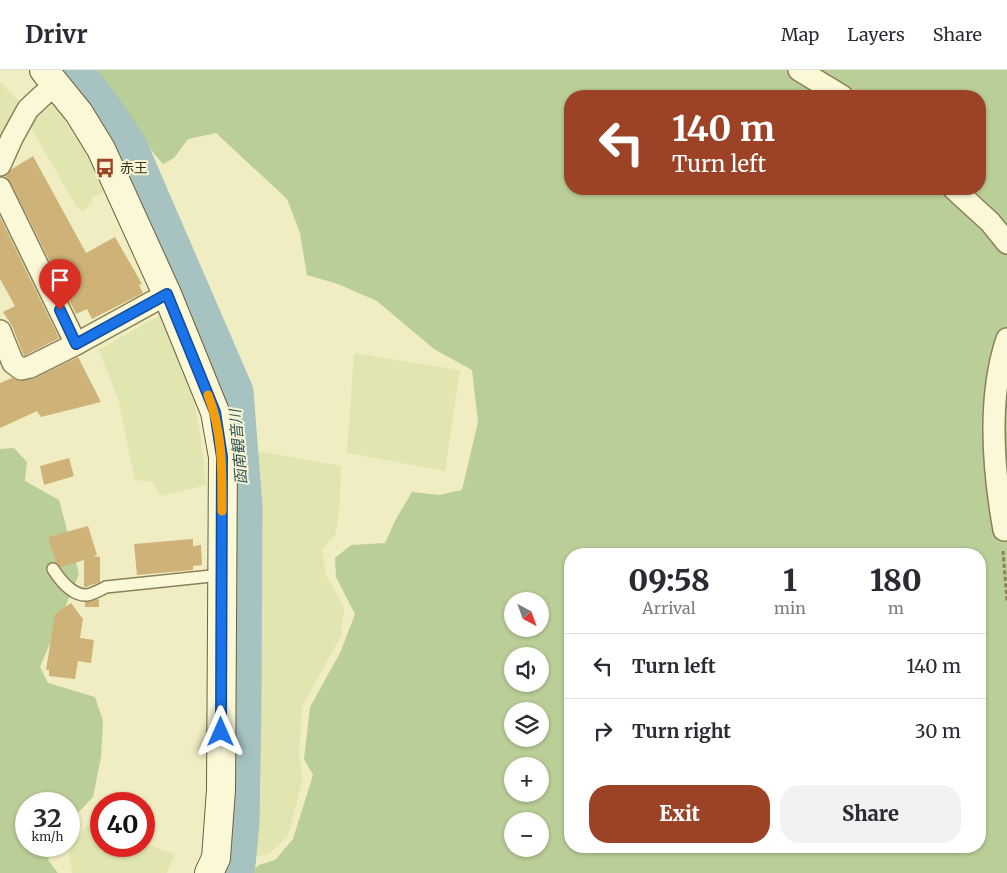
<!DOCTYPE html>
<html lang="en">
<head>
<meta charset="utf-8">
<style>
	:root { --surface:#fff; --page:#f2f2f3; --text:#2b2b33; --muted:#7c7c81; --line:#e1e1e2; --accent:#9c4327 }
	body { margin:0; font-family:Merriweather,"Noto Sans JP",serif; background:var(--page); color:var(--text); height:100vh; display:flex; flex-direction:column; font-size:19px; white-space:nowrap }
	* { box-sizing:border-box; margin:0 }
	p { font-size:16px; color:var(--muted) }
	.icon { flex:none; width:28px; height:28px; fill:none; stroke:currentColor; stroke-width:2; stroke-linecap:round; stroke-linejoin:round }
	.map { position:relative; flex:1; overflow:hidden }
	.details { position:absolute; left:564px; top:478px; width:422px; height:305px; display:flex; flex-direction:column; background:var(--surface); border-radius:20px; box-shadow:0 1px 4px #0004 }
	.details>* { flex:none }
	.guide { position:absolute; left:564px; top:20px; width:422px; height:105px; border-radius:20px; box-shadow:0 1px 4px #0004; background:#9c4327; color:#fff; overflow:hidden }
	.needle { width:32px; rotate:139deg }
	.buttons { position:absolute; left:504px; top:522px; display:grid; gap:10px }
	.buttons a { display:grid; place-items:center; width:45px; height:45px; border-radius:50%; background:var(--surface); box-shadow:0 1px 4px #0004; font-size:25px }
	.speed { position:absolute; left:15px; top:722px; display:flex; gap:10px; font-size:25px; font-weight:700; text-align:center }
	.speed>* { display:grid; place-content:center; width:65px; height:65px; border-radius:50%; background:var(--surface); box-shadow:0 1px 4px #0004; line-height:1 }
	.speed small { font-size:12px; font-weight:400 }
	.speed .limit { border:8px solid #d22; background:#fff; color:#111 }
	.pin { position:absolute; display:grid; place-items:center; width:42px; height:42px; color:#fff; margin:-51px -21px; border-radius:50% 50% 50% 0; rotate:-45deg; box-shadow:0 0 5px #0007 }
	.pin .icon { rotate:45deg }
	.me { position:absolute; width:55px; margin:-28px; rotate:0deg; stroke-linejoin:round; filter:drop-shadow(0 0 4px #0008) }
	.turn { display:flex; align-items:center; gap:18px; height:105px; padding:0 25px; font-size:22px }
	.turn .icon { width:65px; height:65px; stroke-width:2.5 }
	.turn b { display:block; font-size:35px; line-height:42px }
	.eta { display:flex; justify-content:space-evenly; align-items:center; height:85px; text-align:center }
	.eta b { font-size:30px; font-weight:800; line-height:35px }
	.button { display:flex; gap:10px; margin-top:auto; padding:10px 25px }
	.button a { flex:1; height:58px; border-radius:20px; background:var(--accent); color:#fff; font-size:20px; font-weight:800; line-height:58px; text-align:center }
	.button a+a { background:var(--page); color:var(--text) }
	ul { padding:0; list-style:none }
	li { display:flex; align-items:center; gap:15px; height:65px; padding:0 25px; border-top:1px solid var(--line) }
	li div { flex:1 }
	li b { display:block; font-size:19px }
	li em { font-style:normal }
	header { display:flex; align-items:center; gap:30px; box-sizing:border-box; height:70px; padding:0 25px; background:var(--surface); border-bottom:1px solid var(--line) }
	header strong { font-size:24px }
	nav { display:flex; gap:28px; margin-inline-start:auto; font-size:18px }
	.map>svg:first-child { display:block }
	.farmland { fill:#e1e5b0 }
	.green { fill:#bace97; fill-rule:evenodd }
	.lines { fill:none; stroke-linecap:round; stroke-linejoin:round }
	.river { stroke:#a6c2c1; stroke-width:39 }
	.building { fill:#cfb278 }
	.lane-casing { stroke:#8b8059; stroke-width:14 }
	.street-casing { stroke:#8b8059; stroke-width:24 }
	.secondary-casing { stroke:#6c603c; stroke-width:30 }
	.path { stroke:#8b8059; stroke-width:3; stroke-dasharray:4 2.5; stroke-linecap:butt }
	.lane { stroke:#faf8d7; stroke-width:11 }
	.street { stroke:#faf8d7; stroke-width:21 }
	.secondary { stroke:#faf8d7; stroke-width:28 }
	.route-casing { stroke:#114b97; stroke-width:12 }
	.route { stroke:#1a73e8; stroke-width:9 }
	.slow { stroke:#f59e0b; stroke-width:9 }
	.labels { text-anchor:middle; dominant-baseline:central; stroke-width:4; stroke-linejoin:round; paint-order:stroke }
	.poi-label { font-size:14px; fill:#3a331e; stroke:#f7f5d3; text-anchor:start }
	.water-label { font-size:15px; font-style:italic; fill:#2d525a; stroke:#f7f5d3 }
</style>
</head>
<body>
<header>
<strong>Drivr</strong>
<nav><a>Map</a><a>Layers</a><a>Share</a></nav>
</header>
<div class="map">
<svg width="1007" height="803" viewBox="0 0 1007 803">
	<rect width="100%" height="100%" fill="#f0edc3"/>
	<g class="farmland">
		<polygon points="0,11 18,31 0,72"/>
		<polygon points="51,30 81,72 104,122 92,127 92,133 83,141 76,136 28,52"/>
		<polygon points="162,244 192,321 201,367 206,415 161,426 152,412 135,410 118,329 99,280"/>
		<polygon points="354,283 460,300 445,401 347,383"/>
		<polygon points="252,380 341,396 339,446 335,465 322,480 326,504 344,538 341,566 302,637 299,685 303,708 288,766 269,784 242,790 248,640 251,483 247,382"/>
		<polygon points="86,756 101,761 101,776 144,776 144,774 175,784 167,803 72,803 69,781"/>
	</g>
	<g class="green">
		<path d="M96,0H1007V803H250L259,795L275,790L293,769L313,705L304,689L310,637L341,581L355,544L336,507L335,488L351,475L385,473L396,449L412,422L439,425L462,420L478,352L472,300L434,279L377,231L338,214L307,205L300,163L287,129L216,63L188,69L174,88L163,94L125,50ZM570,26H980V119H570ZM570,484H980V776H570ZM512,531H540V559H512ZM512,586H540V614H512ZM512,641H540V669H512ZM512,696H540V724H512ZM512,751H540V779H512Z"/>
		<polygon points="14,378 27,392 25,411 59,430 79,504 40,597 48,613 95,627 103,651 101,687 93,727 69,752 69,734 26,734 26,776 52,776 48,790 58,803 0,803 0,379"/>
	</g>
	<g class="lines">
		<polyline class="river" points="72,0 97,31 128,77 234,322 243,436 242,634 240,753 236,794"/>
	</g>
	<g class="building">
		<polygon points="33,86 86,183 115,167 142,214 139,215 143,223 92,249 87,239 76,244 11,113 5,106 12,99"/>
		<polygon points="0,147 59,268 24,286 12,256 3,242 15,236 0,209"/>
		<polygon points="78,287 101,332 41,347 37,341 0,358 0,313 12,308 19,311 33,309"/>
		<polygon points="69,388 74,406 44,415 40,396"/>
		<polygon points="88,456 97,485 93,486 100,487 100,512 86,517 84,517 84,490 61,497 56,492 48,467"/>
		<polygon points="193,469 193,476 201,475 202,495 193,496 193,500 137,505 134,474"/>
		<polygon points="99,529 99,537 85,537 85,532"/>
		<polygon points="71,533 83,549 80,568 94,570 91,593 78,591 75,609 49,606 49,600 46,600 55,544"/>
	</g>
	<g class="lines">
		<defs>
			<path id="lane" d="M53,499C60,510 73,526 87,525C93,524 100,520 106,517L221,505"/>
			<g id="street">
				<polyline points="799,0 842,26"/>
				<polyline points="0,95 12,68 28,39 55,14"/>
				<polyline points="0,118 76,274"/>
				<polyline points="954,119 990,152 1007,173"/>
				<polyline points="0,261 13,293 21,299 30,297 76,274 167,224"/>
				<path d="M1004,460C993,399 987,328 1007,269"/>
			</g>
			<polyline id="secondary" points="44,0 79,43 101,79 167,224 215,342 223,387 221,720 216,788 209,803"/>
		</defs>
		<use href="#lane" class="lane-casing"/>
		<use href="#street" class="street-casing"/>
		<use href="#secondary" class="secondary-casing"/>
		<polyline class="path" points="1003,481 1007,531"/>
		<use href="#lane" class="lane"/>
		<use href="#street" class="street"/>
		<use href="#secondary" class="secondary"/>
	</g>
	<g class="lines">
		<defs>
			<polyline id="route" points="60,240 76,274 167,224 215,342 222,387 221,662"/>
		</defs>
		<use href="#route" class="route-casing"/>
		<use href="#route" class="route"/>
		<path class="slow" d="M208,325C223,363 222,401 222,441"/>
	</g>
	<defs>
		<symbol id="bus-bare" viewBox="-9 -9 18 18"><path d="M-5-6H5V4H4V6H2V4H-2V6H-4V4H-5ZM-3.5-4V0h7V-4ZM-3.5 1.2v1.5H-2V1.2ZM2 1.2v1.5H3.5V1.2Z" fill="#9c4327" stroke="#f7f5d3" stroke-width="2.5" paint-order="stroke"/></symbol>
	</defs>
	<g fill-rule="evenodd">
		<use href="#bus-bare" x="91" y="84" width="28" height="28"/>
	</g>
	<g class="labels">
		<g class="poi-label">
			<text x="120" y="98">赤王</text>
		</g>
		<g class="water-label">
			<text transform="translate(238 377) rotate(-95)">函南観音川</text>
		</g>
	</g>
</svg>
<div class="buttons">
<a><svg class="needle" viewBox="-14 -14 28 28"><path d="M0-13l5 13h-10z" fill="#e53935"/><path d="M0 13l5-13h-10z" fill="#7c7c81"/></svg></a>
<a><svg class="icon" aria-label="sound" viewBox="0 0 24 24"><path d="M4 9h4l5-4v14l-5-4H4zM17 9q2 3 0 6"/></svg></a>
<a><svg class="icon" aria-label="layers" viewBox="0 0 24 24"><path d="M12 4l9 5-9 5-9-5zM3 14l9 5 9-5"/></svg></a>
<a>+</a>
<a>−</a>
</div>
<div class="speed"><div>32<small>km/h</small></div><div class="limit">40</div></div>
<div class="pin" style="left:60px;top:240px;background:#d93025"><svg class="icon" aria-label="arrive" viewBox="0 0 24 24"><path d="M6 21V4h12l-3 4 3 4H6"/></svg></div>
<svg class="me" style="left:221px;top:662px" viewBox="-20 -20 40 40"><path d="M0-17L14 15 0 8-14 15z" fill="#1a73e8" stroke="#fff" stroke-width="4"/></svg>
<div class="guide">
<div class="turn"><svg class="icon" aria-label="left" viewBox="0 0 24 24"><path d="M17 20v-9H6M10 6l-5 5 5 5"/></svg><div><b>140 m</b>Turn left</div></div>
</div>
<section class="details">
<div class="eta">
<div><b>09:58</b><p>Arrival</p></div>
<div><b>1</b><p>min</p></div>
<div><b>180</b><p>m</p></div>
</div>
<ul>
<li><svg class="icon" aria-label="left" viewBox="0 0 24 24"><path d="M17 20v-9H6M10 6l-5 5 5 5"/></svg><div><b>Turn left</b></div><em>140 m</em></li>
<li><svg class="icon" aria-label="right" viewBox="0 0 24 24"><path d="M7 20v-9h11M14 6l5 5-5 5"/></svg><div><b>Turn right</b></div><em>30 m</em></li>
</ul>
<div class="button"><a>Exit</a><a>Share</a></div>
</section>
</div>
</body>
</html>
